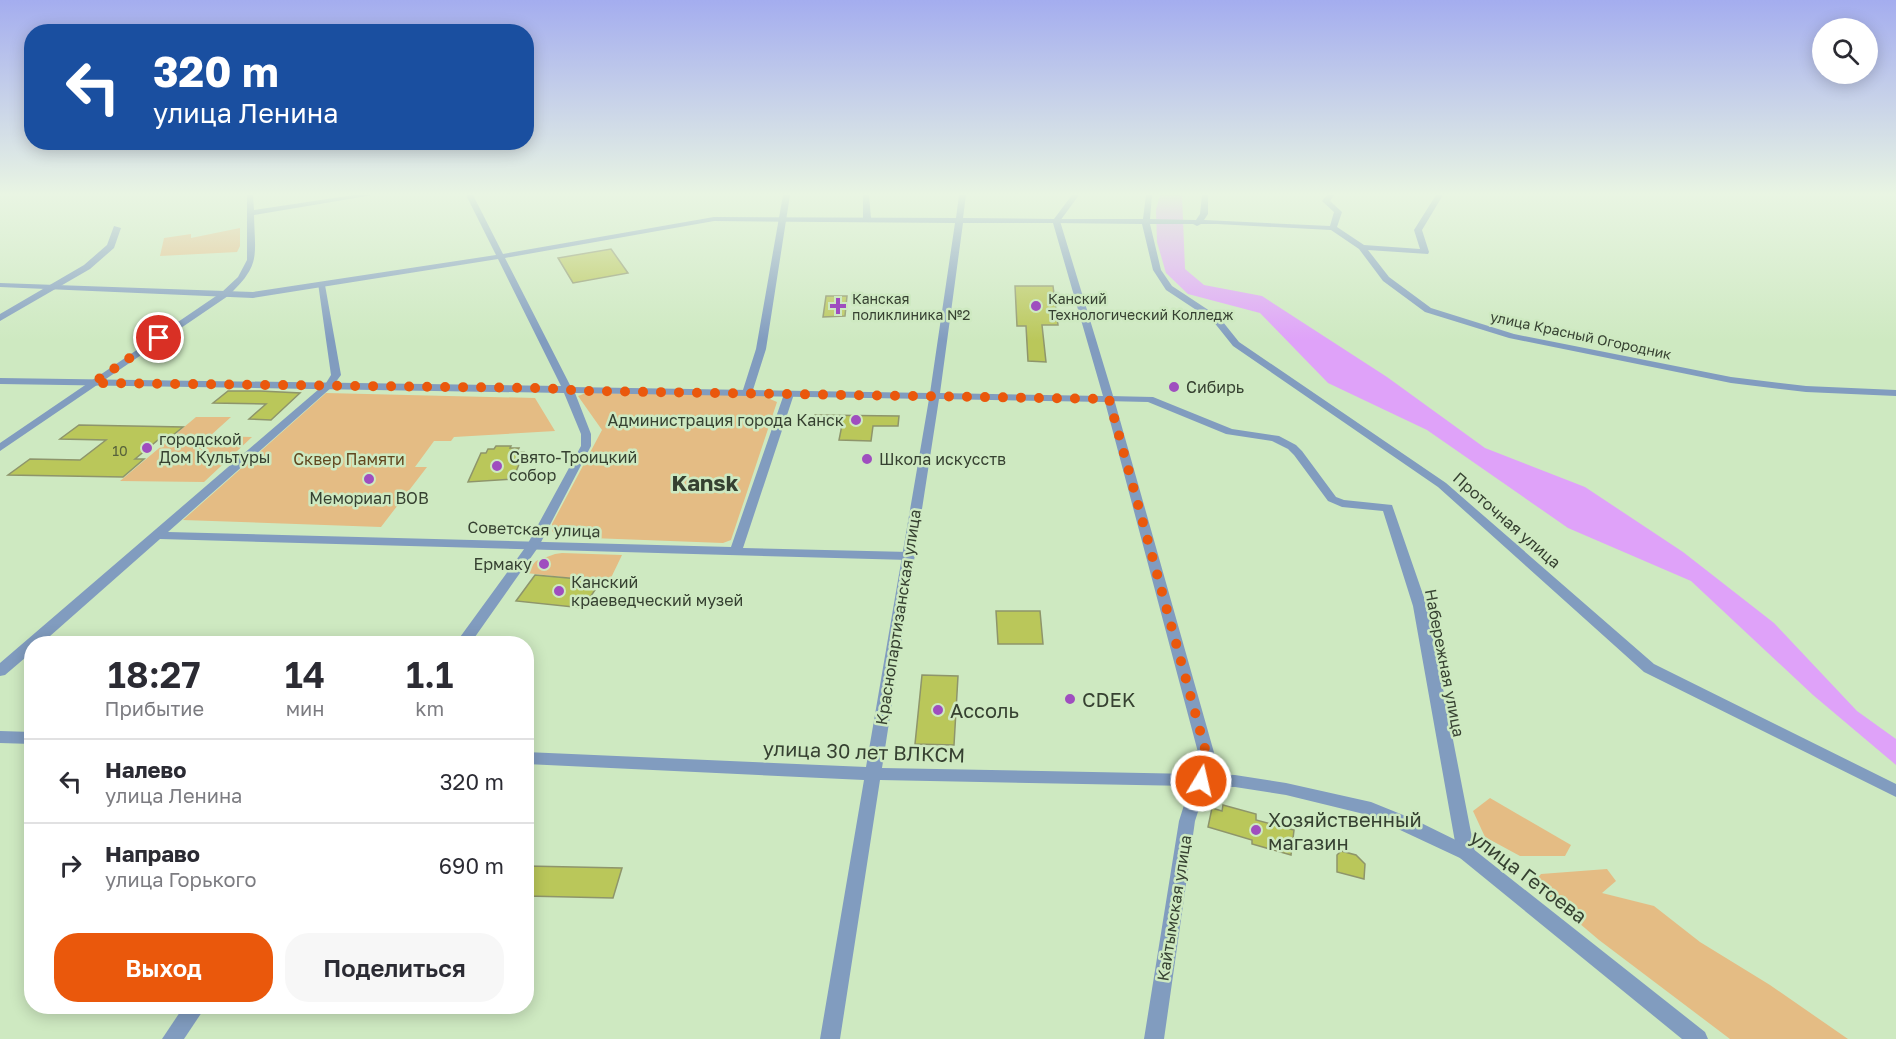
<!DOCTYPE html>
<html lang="ru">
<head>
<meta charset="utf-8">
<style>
	:root { --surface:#fff; --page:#f7f7f7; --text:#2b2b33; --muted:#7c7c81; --line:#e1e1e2; --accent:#ea580c }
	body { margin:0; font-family:"Golos Text",sans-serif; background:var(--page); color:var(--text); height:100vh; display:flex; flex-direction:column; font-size:22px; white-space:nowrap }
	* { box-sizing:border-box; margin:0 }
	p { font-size:20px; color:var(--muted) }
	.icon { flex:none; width:33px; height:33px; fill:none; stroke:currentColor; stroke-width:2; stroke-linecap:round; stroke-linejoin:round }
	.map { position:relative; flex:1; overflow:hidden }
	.panel { position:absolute; left:24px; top:636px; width:510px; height:378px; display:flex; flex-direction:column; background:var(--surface); border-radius:24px; box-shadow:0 3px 15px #0003 }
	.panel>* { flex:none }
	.top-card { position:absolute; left:24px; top:24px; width:510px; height:126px; border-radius:24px; box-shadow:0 3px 15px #0003; background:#1a4fa0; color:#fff; overflow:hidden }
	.fabs { position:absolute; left:1812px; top:18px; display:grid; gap:12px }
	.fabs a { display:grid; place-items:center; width:66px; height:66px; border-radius:50%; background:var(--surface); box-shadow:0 3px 15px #0003; font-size:30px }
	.pin { position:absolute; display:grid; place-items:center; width:51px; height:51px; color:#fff; margin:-26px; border:3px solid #fff; border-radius:50%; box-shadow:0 2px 6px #0007 }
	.me { position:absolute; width:66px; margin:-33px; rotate:9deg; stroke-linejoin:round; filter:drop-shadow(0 0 4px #0008) }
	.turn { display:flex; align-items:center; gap:21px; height:126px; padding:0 30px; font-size:27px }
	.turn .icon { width:78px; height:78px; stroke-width:2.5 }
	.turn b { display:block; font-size:42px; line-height:51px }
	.eta { display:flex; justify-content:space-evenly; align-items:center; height:102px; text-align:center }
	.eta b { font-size:36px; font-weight:600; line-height:42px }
	.button { display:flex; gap:12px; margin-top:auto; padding:12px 30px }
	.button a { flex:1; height:69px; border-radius:24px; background:var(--accent); color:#fff; font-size:24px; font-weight:600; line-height:69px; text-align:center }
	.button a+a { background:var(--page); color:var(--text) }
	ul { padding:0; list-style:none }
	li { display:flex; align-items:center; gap:18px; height:84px; padding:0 30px; border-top:2px solid var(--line) }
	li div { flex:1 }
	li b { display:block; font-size:22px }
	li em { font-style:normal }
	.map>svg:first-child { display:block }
	.green { fill:#e4bc84 }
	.water { fill:#dfa2f9 }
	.building { fill:#bac75a; stroke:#8e956b; stroke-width:1.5 }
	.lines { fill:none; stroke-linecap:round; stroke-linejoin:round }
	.minor { fill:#819cbf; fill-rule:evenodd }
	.tertiary { fill:#819cbf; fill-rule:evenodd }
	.route { stroke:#ea580c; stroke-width:10; stroke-dasharray:0 18 }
	.poi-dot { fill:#9f4ebf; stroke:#cee9c1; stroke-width:2 }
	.labels { text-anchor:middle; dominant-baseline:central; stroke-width:5; stroke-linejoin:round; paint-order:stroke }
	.far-poi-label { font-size:14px; fill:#364131; stroke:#cee9c1; text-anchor:start }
	.far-street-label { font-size:14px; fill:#364131; stroke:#cee9c1 }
	.number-label { font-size:14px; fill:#57623b }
	.poi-label { font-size:16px; fill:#364131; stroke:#cee9c1; text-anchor:start }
	.park-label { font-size:16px; fill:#61471f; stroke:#cee9c1 }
	.street-label { font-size:16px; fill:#364131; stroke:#cee9c1 }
	.near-poi-label { font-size:20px; fill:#364131; stroke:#cee9c1; text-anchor:start }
	.near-street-label { font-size:20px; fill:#364131; stroke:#cee9c1 }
	.district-label { font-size:22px; font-weight:bold; fill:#364131; stroke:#cee9c1 }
</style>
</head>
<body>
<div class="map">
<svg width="1896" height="1039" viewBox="0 0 1896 1039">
	<rect width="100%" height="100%" fill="#cee9c1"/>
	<g class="green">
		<polygon points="240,228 240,246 237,252 160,256 164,238 191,234 191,238"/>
		<polygon points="326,393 535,398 555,431 454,437 451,441 434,441 415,467 427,467 381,527 183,520"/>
		<polygon points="586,393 761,395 777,402 731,540 723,543 565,537 557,536 552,531 552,524 602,430 578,396"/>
		<polygon points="196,417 231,417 210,436 252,437 204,482 120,481"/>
		<polygon points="555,554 562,553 622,555 609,582 526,573 536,561"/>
		<polygon points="1490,798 1571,845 1565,856 1520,856 1485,837 1473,811"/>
		<polygon points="1607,869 1616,881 1602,893 1654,906 1700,942 1770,985 1848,1039 1730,1039 1599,940 1533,884 1541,874"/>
	</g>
	<polygon class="water" points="1160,195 1182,195 1185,269 1204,285 1262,296 1387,377 1485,448 1585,487 1683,552 1774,623 1857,711 1896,739 1896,765 1813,695 1691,581 1568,528 1427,430 1328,383 1260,313 1188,294 1166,273 1157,242 1156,210"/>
	<g class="building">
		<polygon points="611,249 628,273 573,283 558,258"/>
		<polygon points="1015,286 1053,286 1058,325 1042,325 1046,362 1028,361 1026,326 1017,326"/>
		<polygon points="826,296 847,296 845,316 823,317"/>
		<polygon points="228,391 260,391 300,393 271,420 249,419 266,404 213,403"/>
		<polygon points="815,415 899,416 898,426 873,426 871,441 839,440 842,425 813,425"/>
		<polygon points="79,425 183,427 167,440 158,440 135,459 144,459 123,477 8,475 30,459 80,460 106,440 60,439"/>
		<polygon points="496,446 511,446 510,448 519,448 517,452 524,452 513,479 468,482 481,453 486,453 488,449 494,449"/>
		<polygon points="535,575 601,581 583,608 516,601"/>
		<polygon points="996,611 1040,611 1043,644 998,644"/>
		<polygon points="922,675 958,676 954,745 915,744"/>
		<polygon points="1223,805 1256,814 1256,820 1294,830 1291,855 1252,844 1252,840 1208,827 1212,808 1222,811"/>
		<polygon points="1341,851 1356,855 1365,864 1364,879 1337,872 1337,855"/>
		<polygon points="526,866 622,868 613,898 526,896"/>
	</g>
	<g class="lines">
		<g class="minor">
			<path d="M247,195H253L254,210L354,195H373L254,215C255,257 261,265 228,296L0,451V443L222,292L238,277L247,260Z"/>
			<polygon points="783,195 790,195 766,349 752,393 747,396 742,393 756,349"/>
			<polygon points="863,195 869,195 871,218 867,220 863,218"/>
			<polygon points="1146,195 1152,195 1150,219 1196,220 1200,214 1202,195 1208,195 1208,214 1204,220 1330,226 1334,212 1322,201 1327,195 1334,195 1330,201 1342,212 1337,227 1364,245 1420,249 1414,230 1436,195 1443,195 1422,230 1429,252 1428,254 1368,250 1389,277 1431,308 1514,334 1731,377 1806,386 1896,390 1896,396 1806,392 1731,383 1509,338 1425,312 1383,281 1359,249 1331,230 1217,224 1201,224 1197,226 1193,224 1150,224 1161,270 1172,286 1219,317 1239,342 1446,483 1654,664 1896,784 1896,797 1644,672 1438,487 1233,346 1213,321 1166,290 1153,270 1142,224 1056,223 1052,221 1056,219 1143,219"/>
			<polygon points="114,226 121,228 114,248 90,269 0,321 0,314 84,265 107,245"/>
			<polygon points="318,283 325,285 341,375 332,387 168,532 731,547 784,394 789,391 794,394 743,548 909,552 915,556 909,560 160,539 41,644 32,644 32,652 5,675 0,676 0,663 326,383 331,375"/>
			<polygon points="1109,396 1153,397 1232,429 1279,436 1296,445 1302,451 1336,497 1344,500 1392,505 1427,606 1475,853 1472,858 1466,860 1460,858 1457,853 1413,606 1383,511 1342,507 1328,501 1294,455 1288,449 1272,441 1226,434 1148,402 1105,401 1104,399"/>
			<polygon points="0,731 32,732 32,744 0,743"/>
		</g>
		<g class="tertiary">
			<path d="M466,195H473L503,254L714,217L956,218L959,195H966L963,218L1054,219L1072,195H1079L1060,221L1114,399L1215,756L1209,774L1235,775L1286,783L1371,802L1413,819L1472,848L1705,1032L1708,1039H1682L1460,858L1368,815L1286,795L1235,787H1206L1195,821L1164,1039H1144L1179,821L1190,786L880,780L840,1039H820L864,780L526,764V752L866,767L929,399L575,393L591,434V446L539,546L470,644H455L527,545L581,446V434L564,393L0,384V378L561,386L498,259L253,298L0,287V283L253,292L496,255ZM714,221L955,223L930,393L571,387L505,258ZM963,223H1053L1103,396L940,393ZM939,399L1105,402L1199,756L1194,774L882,768Z"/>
			<polygon points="184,1006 206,1006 184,1039 162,1039"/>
		</g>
	</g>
	<linearGradient id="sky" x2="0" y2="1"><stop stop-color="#a4adef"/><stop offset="0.57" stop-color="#e9f5e3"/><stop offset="1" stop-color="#e9f5e3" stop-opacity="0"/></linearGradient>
	<rect width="1896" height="341" fill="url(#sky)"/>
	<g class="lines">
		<polyline class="route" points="159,338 93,383 541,388 587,391 1109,399 1207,756 1201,781"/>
	</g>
	<g class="poi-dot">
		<path d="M835 297h6v6h6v6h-6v6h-6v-6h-6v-6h6z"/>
		<circle cx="1036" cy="306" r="6"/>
		<circle cx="1174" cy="387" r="6"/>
		<circle cx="856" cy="420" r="6"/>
		<circle cx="147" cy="448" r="6"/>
		<circle cx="867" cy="459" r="6"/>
		<circle cx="497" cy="466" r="6"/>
		<circle cx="369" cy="479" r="6"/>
		<circle cx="544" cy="564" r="6"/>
		<circle cx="559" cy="591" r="6"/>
		<circle cx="1070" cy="699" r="6"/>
		<circle cx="938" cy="710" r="6"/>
		<circle cx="1256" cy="830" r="6"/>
	</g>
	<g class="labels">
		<g class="far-poi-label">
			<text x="852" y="298">Канская<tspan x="852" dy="16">поликлиника №2</tspan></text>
			<text x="1048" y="298">Канский<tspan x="1048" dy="16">Технологический Колледж</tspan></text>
		</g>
		<g class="far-street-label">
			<text transform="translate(1581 335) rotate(12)">улица Красный Огородник</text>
		</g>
		<g class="number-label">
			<text x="120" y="450">10</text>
		</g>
		<g class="poi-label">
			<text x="1186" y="387">Сибирь</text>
			<text x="844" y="420" text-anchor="end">Администрация города Канск</text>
			<text x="159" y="439">городской<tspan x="159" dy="18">Дом Культуры</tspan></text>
			<text x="509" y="457">Свято-Троицкий<tspan x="509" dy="18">собор</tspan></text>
			<text x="879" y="459">Школа искусств</text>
			<text x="369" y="498" text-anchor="middle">Мемориал ВОВ</text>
			<text x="532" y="564" text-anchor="end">Ермаку</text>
			<text x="571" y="582">Канский<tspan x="571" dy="18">краеведческий музей</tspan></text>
		</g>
		<g class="park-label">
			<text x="349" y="459">Сквер Памяти</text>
		</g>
		<g class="street-label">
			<text transform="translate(1507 520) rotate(41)">Проточная улица</text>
			<text transform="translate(534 529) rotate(2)">Советская улица</text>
			<text transform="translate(898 617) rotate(-81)">Краснопартизанская улица</text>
			<text transform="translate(1445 663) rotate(79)">Набережная улица</text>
			<text transform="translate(1174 908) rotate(-81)">Кайтымская улица</text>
		</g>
		<g class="near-poi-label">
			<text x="1082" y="699">CDEK</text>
			<text x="950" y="710">Ассоль</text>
			<text x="1268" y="819">Хозяйственный<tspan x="1268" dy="23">магазин</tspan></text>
		</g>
		<g class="near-street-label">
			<text transform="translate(864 751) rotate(2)">улица 30 лет ВЛКСМ</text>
			<text transform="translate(1529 876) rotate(37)">улица Гетоева</text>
		</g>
		<g class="district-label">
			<text x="705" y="482">Kansk</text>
		</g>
	</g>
</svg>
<div class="fabs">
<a><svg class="icon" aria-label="search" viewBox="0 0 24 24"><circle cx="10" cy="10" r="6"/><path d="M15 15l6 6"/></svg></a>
</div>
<div class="pin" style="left:159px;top:338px;background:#d93025"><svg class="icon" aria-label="arrive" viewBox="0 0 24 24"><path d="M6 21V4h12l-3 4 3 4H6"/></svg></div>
<svg class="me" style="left:1201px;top:781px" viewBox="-20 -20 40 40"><circle r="17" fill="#ea580c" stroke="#fff" stroke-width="3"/><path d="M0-11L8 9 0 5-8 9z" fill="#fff"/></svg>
<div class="top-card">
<div class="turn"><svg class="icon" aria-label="left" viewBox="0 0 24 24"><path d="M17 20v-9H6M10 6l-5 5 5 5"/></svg><div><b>320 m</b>улица Ленина</div></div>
</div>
<section class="panel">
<div class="eta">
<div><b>18:27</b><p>Прибытие</p></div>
<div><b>14</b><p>мин</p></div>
<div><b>1.1</b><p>km</p></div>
</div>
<ul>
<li><svg class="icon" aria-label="left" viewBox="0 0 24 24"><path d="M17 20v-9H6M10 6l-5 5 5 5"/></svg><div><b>Налево</b><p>улица Ленина</p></div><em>320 m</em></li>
<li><svg class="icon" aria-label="right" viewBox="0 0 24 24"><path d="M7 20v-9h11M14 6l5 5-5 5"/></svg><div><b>Направо</b><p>улица Горького</p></div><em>690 m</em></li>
</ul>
<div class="button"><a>Выход</a><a>Поделиться</a></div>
</section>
</div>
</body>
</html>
